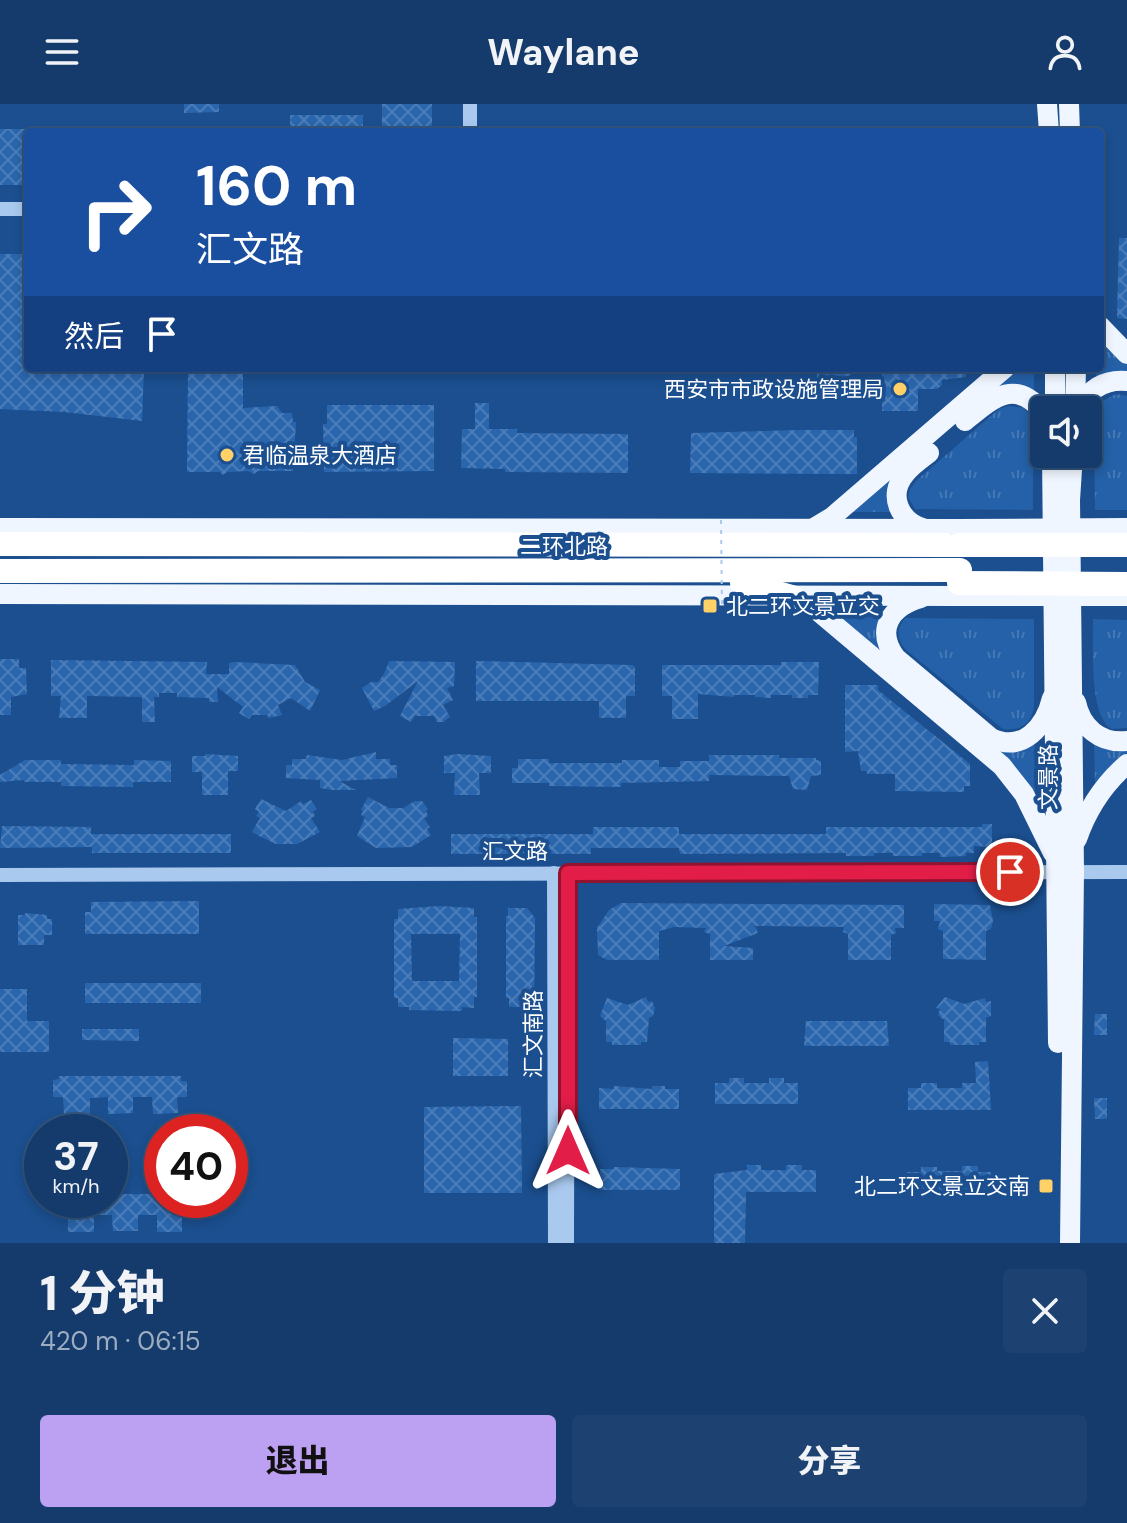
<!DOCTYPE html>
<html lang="zh">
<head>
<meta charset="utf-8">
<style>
	:root { --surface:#143b6b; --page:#1d4271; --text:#f1f3f6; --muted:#9dadc1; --line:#33557e; --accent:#bca0f2 }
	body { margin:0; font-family:"DM Sans","Noto Sans SC",sans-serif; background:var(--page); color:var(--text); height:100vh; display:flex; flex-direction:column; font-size:30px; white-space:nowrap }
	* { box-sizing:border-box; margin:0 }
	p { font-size:26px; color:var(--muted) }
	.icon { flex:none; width:44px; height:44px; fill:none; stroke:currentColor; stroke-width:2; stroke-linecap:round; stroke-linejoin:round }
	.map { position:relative; height:1139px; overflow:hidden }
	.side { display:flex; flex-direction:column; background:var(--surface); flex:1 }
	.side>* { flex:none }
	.top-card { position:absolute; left:24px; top:24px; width:1080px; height:244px; border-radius:8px; box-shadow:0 4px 12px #0003,0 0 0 2px var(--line); background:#1a4fa0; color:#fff; overflow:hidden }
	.fabs { position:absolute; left:1030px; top:292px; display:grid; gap:16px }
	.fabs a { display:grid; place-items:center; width:72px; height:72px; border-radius:8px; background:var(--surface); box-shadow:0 4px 12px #0003,0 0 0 2px var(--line); font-size:40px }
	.speed { position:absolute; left:24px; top:1010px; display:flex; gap:16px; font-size:40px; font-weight:700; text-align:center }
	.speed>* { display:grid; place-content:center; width:104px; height:104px; border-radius:50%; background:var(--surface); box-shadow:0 4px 12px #0003,0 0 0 2px var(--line); line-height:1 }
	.speed small { font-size:20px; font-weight:400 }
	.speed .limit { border:12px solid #d22; background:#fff; color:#111 }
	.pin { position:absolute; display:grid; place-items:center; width:68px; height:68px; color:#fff; margin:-34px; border:4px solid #fff; border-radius:50%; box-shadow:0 2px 8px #0007 }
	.me { position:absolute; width:88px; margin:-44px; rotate:0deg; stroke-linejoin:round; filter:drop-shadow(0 0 6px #0008) }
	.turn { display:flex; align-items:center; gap:28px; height:168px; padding:0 40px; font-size:36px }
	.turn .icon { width:104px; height:104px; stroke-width:2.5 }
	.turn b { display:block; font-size:56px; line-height:68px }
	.then { display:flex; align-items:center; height:76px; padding:0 40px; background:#0003; gap:16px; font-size:30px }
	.round { display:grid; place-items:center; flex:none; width:84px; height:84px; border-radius:8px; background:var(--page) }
	.headline { display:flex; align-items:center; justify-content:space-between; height:136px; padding:0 40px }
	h1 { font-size:48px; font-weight:800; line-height:60px }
	.action { display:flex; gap:16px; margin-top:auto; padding:16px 40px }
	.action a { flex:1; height:92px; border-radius:8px; background:var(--accent); color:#111; font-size:32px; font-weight:800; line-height:92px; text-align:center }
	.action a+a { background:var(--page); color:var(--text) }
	header { display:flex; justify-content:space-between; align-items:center; height:104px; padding:0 40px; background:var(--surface); font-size:36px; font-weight:800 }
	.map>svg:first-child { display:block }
	.grass { fill:url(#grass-tufts) }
	.building { fill:url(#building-cross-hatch); fill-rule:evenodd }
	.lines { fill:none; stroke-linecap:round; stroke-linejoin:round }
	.minor { stroke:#a9c9ee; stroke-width:14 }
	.major { stroke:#f0f6ff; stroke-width:20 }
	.highway { stroke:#fff; stroke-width:24 }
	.path-bridge { stroke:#a9c9ee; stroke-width:2; stroke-dasharray:4 6; stroke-linecap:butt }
	.major-bridge { stroke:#f0f6ff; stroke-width:20 }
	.highway-bridge { stroke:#fff; stroke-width:24 }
	.route-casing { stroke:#92132f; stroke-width:20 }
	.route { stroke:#e11d48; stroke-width:14 }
	.poi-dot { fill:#ffd166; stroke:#1b4f8f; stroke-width:3 }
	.labels { text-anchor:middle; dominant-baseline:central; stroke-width:8; stroke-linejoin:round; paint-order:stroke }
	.poi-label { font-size:22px; fill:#fff; stroke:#1b4f8f; text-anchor:end }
	.street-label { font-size:22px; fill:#fff; stroke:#1b4f8f }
</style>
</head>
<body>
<header><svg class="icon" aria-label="menu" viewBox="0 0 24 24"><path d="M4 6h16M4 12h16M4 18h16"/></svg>Waylane<svg class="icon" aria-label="person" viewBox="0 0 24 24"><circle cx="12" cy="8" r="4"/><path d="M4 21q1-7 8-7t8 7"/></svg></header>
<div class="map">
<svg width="1127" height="1139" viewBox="0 0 1127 1139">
	<defs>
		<pattern id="grass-tufts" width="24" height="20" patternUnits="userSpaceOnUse" patternTransform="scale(2)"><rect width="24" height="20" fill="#2461a8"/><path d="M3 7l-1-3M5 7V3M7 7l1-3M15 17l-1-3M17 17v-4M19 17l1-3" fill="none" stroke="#4579b5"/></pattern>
		<pattern id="building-cross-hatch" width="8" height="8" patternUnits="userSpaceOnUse" patternTransform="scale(2)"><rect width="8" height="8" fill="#2a66ad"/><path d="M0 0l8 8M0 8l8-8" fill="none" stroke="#4a7db9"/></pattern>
	</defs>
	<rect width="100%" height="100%" fill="#1b4f8f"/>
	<g class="grass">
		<polygon points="1100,238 1127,261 1127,271 1096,276 1096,264 1100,264"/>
		<polygon points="1015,264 1034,264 1034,289 997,284"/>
		<polygon points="1116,290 1127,292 1127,406 1095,406 1094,312 1103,297"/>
		<polygon points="1010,302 1024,304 1033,315 1033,406 915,405 908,393 910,385 917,376 999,305"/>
		<polygon points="894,369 893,408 848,408"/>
		<polygon points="836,512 882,512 885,552"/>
		<path d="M905,514L1034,515V602C1032,620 1020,627 1003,625L905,545C897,535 896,525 905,514Z"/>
		<path d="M1093,515L1127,516V624L1112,625C1088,612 1094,541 1093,515Z"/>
		<polygon points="1094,639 1127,643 1127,650 1095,683"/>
		<polygon points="1034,640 1035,641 1035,690 996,643"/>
	</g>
	<g class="building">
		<polygon points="184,0 219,0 219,8 184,9"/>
		<rect x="382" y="0" width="50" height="28"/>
		<rect x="290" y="11" width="73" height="17"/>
		<rect x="0" y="25" width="28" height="56"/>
		<polygon points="1119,134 1127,134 1127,215 1117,214"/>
		<polygon points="0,150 28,150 28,264 144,264 142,317 64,308 0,305"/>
		<polygon points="188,264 243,264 243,304 277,302 282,309 292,309 293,318 296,318 293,367 258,367 254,370 248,367 227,368 223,371 220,368 187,368"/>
		<polygon points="817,264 849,264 853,287 817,288"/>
		<polygon points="882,264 966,264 966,273 942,276 942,281 937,285 918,285 918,307 882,307"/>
		<polygon points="475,299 489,299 489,325 517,325 517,329 628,330 628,369 505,368 505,365 461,364 462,325 475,325"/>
		<polygon points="327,301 434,301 434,367 324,368 323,320 327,320"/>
		<polygon points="802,326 854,326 854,333 857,333 857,370 690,369 691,329"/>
		<polygon points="0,555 19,555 19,564 26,564 27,590 11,593 11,611 0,611"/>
		<polygon points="51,556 207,558 206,570 229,570 229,559 234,558 295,561 305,578 320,586 310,607 291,594 278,601 282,611 269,614 267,611 252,611 249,615 239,609 243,603 217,583 218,598 209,598 209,594 177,593 177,589 159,589 159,593 154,593 155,618 142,618 142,593 87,592 87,614 59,614 61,592 51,592"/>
		<polygon points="389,557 455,558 454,582 447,584 453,596 443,601 450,613 443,618 437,618 434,612 415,612 411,618 400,612 418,577 385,602 374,607 362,584 371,578 378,578 384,570"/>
		<polygon points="476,557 632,561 635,563 635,592 626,592 626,614 599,614 599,597 476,597"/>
		<polygon points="781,558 819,558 818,591 808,591 808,594 792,594 792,591 771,591 771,594 755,593 755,591 734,591 734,593 698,590 698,615 672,615 672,592 662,592 662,561 781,561"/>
		<polygon points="845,581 878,581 878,586 970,660 970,682 964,682 964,688 895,687 895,670 867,670 867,667 861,667 858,647 845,648"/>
		<polygon points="376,648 376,655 390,655 390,661 397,661 397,674 339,677 356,686 332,686 320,684 320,676 286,674 286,661 292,661 292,655 306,655 307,651 342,656"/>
		<polygon points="205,650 238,652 238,667 228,667 228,691 202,691 202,668 192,668 192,652 205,652"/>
		<polygon points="458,650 491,652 491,669 479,669 480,691 454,691 455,669 444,669 444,652"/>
		<polygon points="709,651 779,651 779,654 816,654 816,656 821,657 821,671 811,672 807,686 793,685 789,672 709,671 709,677 621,679 621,683 549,682 549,679 512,679 512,664 518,664 518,655 549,655 549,659 622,659 622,656 659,656 659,663 680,663 680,657 709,657"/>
		<polygon points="25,656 61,656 61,660 134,661 134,656 171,657 171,678 133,678 133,683 61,682 61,678 24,678 24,676 0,678 0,671"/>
		<polygon points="368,693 389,704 403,704 415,697 422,697 428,705 426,707 428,712 424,714 430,723 427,725 431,731 412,743 376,744 357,732 365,713 361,711 363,707 361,706"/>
		<polygon points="261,695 286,707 301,697 303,700 311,696 317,705 313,708 315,712 311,714 320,728 297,740 276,740 261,733 252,728 260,714 256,712 259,708 255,705"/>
		<polygon points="982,720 992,720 992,743 974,742 974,749 966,749 966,752 940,753 940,749 922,749 922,752 893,752 893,749 874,749 874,752 846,752 846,749 680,750 679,744 591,744 591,750 451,750 451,730 593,730 593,723 679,723 679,730 826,730 826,723 982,723"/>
		<polygon points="2,722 91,723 91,730 231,730 231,749 92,749 92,743 0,744"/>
		<polygon points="199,797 199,830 85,830 85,808 91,808 91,798"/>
		<polygon points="621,799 904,801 904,824 895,824 896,829 891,831 891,856 848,856 848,830 843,828 844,823 755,822 758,829 724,842 753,844 753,856 710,856 710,830 704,828 706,824 674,823 659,827 659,856 607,856 598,851 597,824 609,806"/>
		<polygon points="934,800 990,801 993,817 991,825 986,827 986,856 943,855 943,827 938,825 940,817 934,817"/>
		<path d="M439,802L474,804V813H477V893H474V904L462,903V907L409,906V903H398V894H394V815H398V805ZM411,830H460L459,877H412Z"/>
		<polygon points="508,804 527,804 535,814 534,918 521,918 521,903 509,903 509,894 506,894 506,812 508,812"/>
		<polygon points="25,809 47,811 47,815 52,815 52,831 44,831 44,841 18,841 18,811 25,811"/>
		<rect x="85" y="879" width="116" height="20"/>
		<polygon points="0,885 27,885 27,917 49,917 49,948 0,948"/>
		<polygon points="646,893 648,898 652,897 655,904 653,912 649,914 647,938 641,938 641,941 612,941 612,938 606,938 606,917 600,912 607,894 628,901"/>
		<polygon points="945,893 964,900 985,894 986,898 991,897 991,912 986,914 986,938 979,938 979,941 950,941 950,938 944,938 944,916 938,911 940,905 936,904"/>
		<polygon points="1095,910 1107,910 1107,931 1094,931"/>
		<polygon points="806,917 887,917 889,942 804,942"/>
		<polygon points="82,925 139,925 139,937 82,936"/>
		<polygon points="453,934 508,935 508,972 453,972"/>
		<polygon points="988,957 991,1006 908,1006 908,984 921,984 921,979 937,979 937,984 962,984 962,979 976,979 975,958"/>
		<polygon points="59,972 181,972 181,977 187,977 187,993 177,993 178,1009 153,1010 152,993 133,993 133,1009 108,1010 108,993 90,994 90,1011 64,1011 63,993 53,993 53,976 59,975"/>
		<polygon points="729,974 744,974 744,979 769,979 769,974 784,974 784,979 798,979 798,1000 715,1000 715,979 729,979"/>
		<polygon points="614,982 652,985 652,982 665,982 665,985 679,985 679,1005 599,1005 599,984 614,985"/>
		<polygon points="1094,994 1107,994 1107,1015 1095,1015"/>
		<polygon points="521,1002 522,1089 424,1089 424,1003"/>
		<polygon points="747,1061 761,1061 761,1066 786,1066 786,1061 802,1061 802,1066 816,1066 816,1088 746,1088 745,1139 714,1139 714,1070 747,1066"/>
		<polygon points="962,1062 978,1062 978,1068 991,1068 991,1090 908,1090 907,1068 921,1068 921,1063 937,1063 937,1067 962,1067"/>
		<polygon points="614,1063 680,1065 680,1086 600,1086 600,1065 614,1065"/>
		<polygon points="110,1090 162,1090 162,1096 191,1096 191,1110 182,1110 182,1128 157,1128 157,1111 138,1111 138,1127 113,1127 112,1111 94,1111 94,1128 68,1128 68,1110 58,1110 58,1096 110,1096"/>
	</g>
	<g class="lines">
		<g class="minor">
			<polyline points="470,0 470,28"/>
			<polyline points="0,105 28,105"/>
			<polyline points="554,769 555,1139"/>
			<polyline points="0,771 1127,768"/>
			<polyline points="567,1139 568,769"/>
		</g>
		<g class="major">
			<polyline points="1047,0 1049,28"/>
			<polyline points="1069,0 1070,28"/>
			<polyline points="1100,222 1127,250"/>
			<polyline points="1055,306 1055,264"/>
			<polyline points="1075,306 1076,264"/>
			<path d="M1079,306C1088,285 1104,275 1127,277"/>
			<path d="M965,317C993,294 1015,273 1044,309"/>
			<polyline points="1052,350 1058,939"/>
			<polyline points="0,424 958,425"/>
			<polyline points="812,425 832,413 1005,264"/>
			<path d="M925,425C900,418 887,392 905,370C911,362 921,355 929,349"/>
			<polyline points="0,490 959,492"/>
			<polyline points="796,494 812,502 1002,662 1024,690 1053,749"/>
			<path d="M921,494C890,503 875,526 896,554L991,634C1023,649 1045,623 1052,594"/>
			<path d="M1076,598C1081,623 1100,640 1127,637"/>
			<path d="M1077,735C1087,706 1104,680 1127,660"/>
			<polyline points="1070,1139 1074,767 1070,396 1073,350"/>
		</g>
		<g class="highway">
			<polyline points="0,440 959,441"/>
			<polyline points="0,467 960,466"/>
			<polyline points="742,479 792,493"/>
		</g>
		<polyline class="path-bridge" points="721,416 722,504"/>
		<g class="major-bridge">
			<polyline points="958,425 1127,424"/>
			<polyline points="959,492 1127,492"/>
		</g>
		<g class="highway-bridge">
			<polyline points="959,441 1127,441"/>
			<polyline points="959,479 1127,480"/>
		</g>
	</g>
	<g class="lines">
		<defs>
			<polyline id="route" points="568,1047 568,769 1010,768"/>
		</defs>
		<use href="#route" class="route-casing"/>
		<use href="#route" class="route"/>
	</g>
	<g class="poi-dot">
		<circle cx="900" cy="285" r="8"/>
		<circle cx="227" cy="351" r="8"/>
		<rect x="702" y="494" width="16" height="16" rx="4"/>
		<rect x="1038" y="1074" width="16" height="16" rx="4"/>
	</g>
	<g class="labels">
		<g class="poi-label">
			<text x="884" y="285">西安市市政设施管理局</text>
			<text x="243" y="351" text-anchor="start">君临温泉大酒店</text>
			<text x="726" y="502" text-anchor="start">北二环文景立交</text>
			<text x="1030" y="1082">北二环文景立交南</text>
		</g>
		<g class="street-label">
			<text x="564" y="442">二环北路</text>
			<text transform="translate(1048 673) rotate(-90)">文景路</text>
			<text x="515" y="747">汇文路</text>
			<text transform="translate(533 930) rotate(-90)">汇文南路</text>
		</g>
	</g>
</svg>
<div class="fabs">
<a><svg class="icon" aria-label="sound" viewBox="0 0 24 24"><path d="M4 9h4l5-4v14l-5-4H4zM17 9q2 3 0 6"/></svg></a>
</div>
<div class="speed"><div>37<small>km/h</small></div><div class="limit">40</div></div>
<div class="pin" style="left:1010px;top:768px;background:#d93025"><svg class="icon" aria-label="arrive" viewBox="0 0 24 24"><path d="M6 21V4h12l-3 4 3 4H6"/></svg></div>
<svg class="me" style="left:568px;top:1047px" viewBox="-20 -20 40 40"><path d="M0-17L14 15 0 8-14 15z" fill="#e11d48" stroke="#fff" stroke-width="4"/></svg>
<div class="top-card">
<div class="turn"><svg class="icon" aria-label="right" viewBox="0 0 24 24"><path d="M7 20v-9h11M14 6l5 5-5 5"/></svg><div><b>160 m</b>汇文路</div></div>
<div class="then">然后<svg class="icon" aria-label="arrive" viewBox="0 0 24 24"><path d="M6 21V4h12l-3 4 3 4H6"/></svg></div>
</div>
</div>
<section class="side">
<div class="headline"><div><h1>1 分钟</h1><p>420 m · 06:15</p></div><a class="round"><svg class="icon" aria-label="close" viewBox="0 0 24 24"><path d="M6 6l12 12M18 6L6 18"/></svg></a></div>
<div class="action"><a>退出</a><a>分享</a></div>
</section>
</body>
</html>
